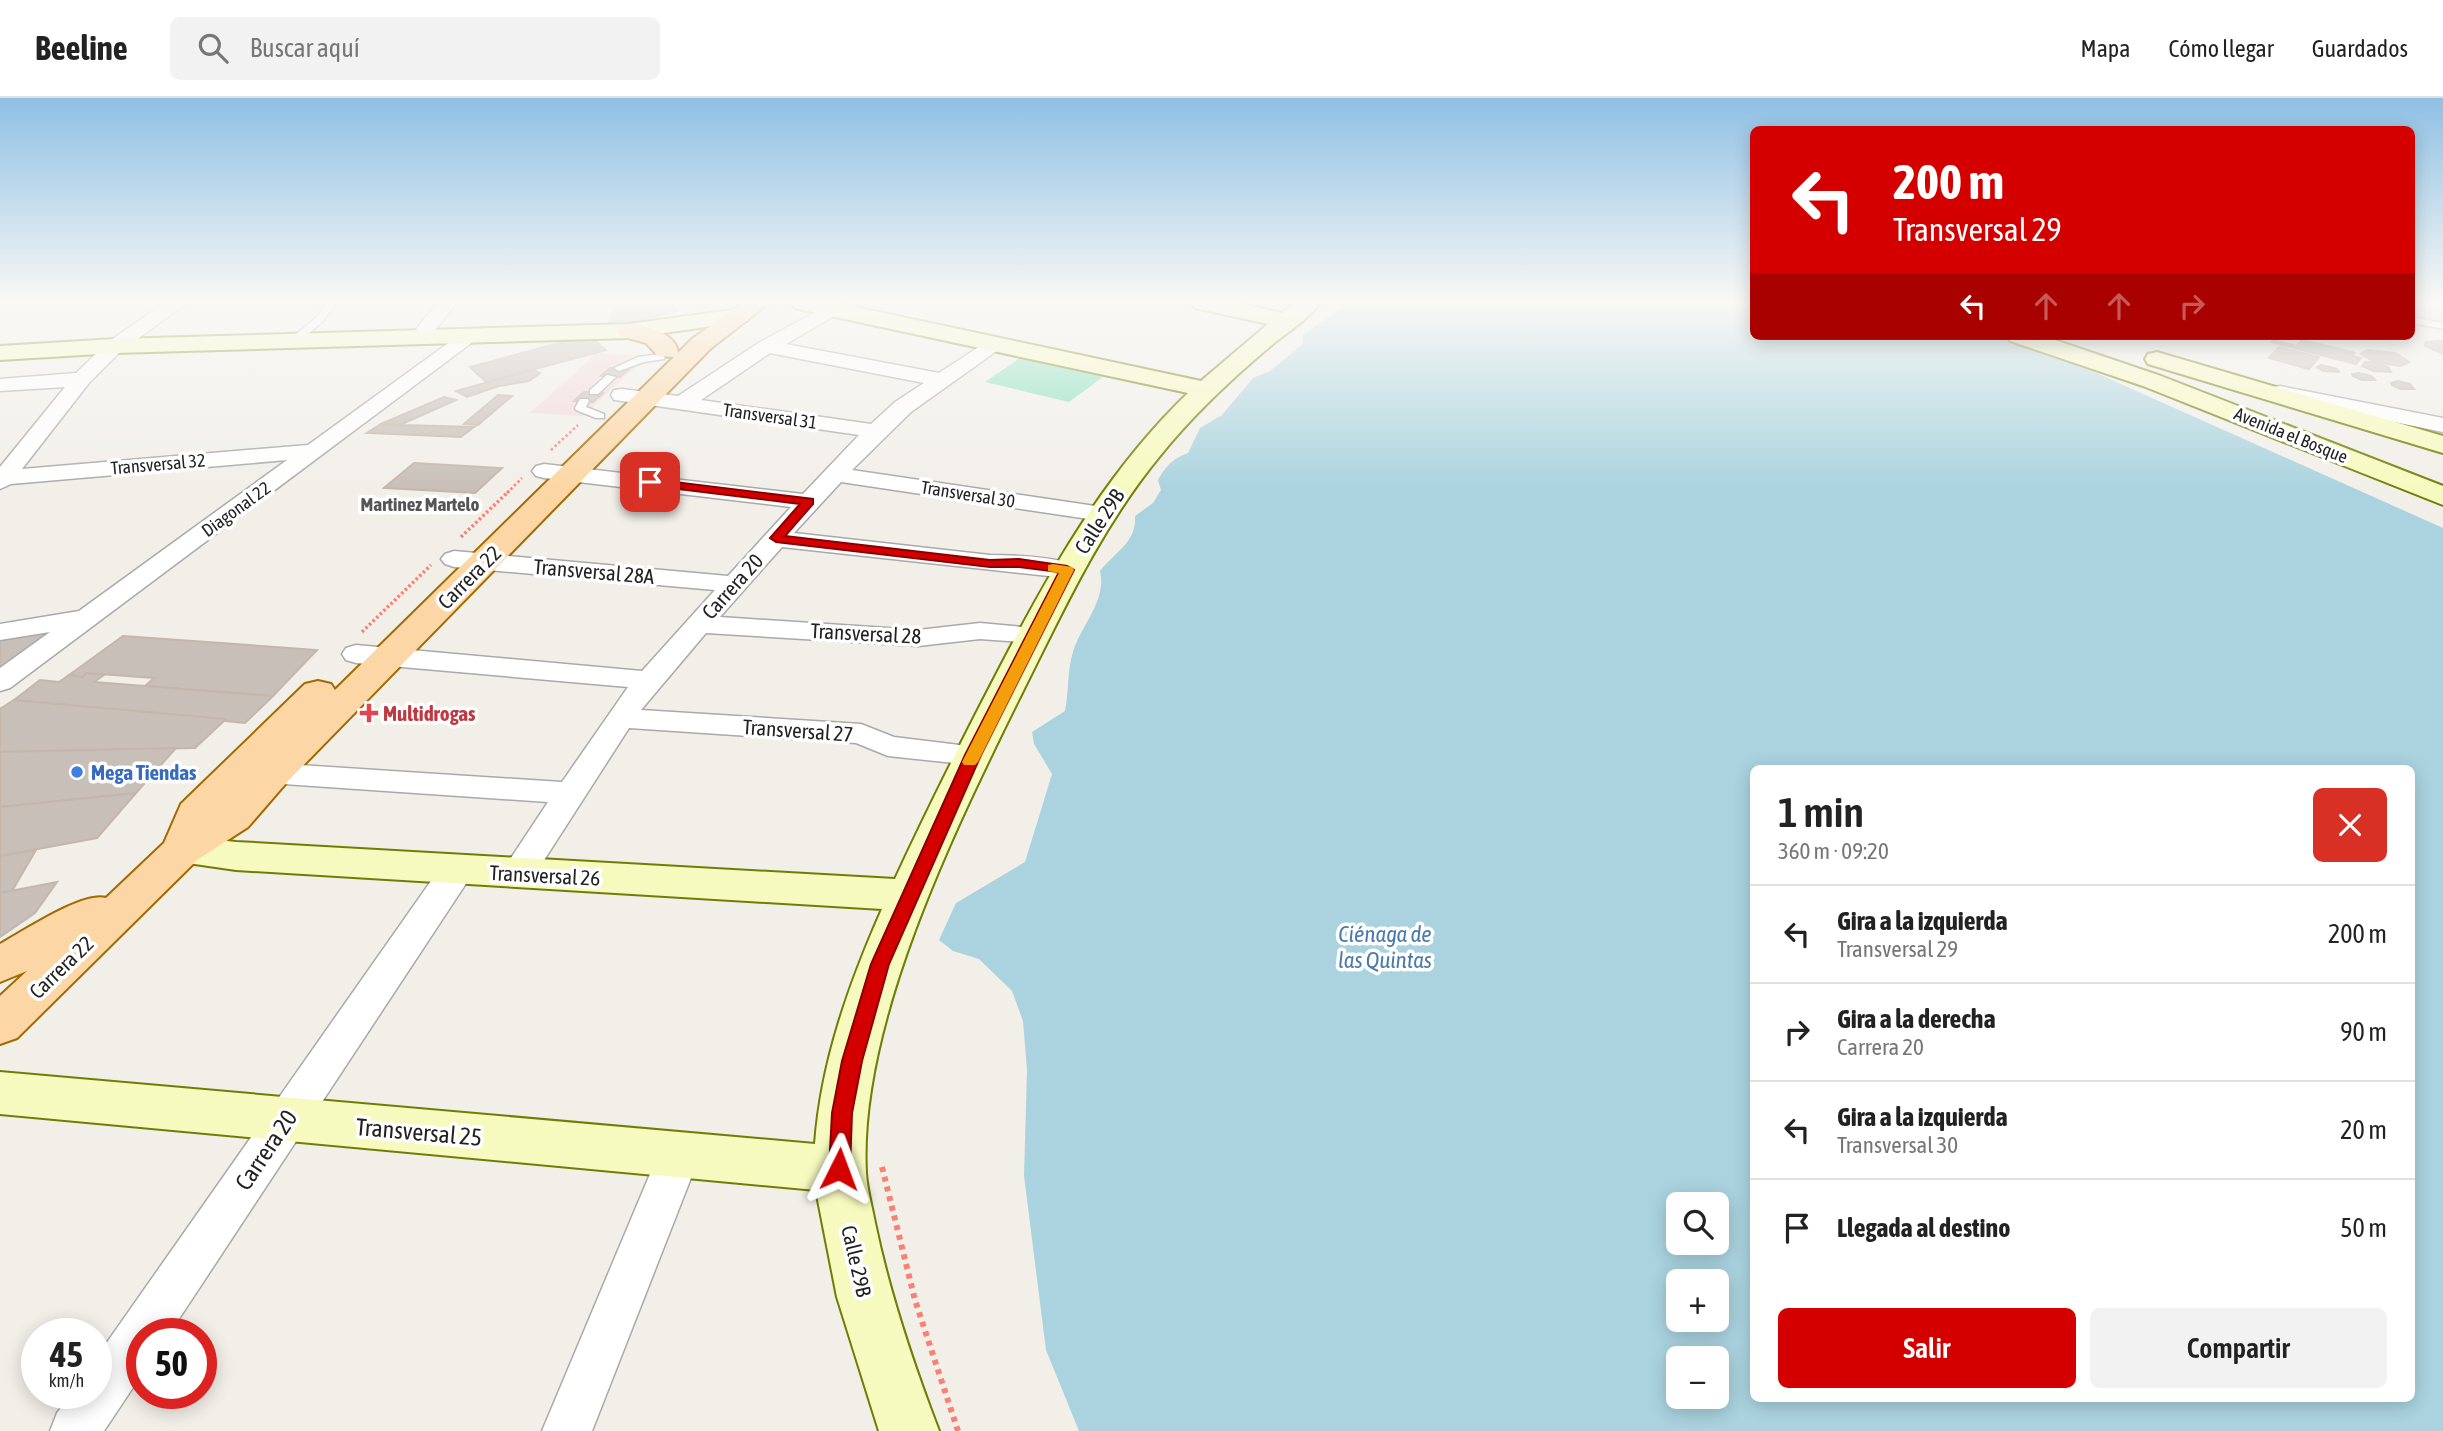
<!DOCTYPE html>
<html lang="es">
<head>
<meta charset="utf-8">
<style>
	:root { --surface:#fff; --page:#f2f2f2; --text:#222; --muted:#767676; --line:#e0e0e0; --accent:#d40000 }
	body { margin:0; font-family:"Asap Condensed",sans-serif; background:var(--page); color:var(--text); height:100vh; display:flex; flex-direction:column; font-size:26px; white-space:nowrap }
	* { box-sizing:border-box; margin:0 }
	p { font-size:23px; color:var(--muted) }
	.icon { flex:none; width:38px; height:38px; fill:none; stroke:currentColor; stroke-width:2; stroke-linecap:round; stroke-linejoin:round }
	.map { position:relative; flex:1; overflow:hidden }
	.details { position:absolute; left:1750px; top:667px; width:665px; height:637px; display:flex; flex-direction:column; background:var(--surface); border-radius:10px; box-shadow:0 4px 18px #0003 }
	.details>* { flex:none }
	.hud { position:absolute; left:1750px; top:28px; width:665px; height:214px; border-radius:10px; box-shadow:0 4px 18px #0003; background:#d40000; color:#fff; overflow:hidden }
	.fabs { position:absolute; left:1666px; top:1094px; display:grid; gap:14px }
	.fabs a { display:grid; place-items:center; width:63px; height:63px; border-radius:10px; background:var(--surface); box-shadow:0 4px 18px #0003; font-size:35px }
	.speed { position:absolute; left:21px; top:1220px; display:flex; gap:14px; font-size:35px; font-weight:700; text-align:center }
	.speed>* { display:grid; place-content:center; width:91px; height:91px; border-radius:50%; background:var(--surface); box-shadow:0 4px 18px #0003; line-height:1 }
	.speed small { font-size:18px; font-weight:400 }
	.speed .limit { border:10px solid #d22; background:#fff; color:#111 }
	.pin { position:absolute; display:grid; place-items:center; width:60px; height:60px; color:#fff; margin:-30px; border-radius:14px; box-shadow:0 4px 10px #0006 }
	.me { position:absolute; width:77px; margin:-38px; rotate:3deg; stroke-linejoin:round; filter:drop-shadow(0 0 5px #0008) }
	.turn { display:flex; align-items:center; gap:24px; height:147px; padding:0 28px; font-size:32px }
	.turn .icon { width:91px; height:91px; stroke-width:2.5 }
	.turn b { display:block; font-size:49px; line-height:60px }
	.lanes { display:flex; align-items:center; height:66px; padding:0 28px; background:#0003; justify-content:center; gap:35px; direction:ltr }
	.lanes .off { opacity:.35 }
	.round { display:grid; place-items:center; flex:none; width:74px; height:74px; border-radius:10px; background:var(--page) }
	.overview { display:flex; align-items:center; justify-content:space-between; height:119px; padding:0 28px }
	h1 { font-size:42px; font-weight:600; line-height:52px }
	.cta { display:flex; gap:14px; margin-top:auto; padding:14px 28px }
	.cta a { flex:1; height:80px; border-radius:10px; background:var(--accent); color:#fff; font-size:28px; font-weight:600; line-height:80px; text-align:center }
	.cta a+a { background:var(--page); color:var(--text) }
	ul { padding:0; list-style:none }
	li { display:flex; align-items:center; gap:21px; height:98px; padding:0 28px; border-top:2px solid var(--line) }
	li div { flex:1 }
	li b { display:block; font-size:26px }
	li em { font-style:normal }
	header { display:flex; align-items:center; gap:42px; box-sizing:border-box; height:98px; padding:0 35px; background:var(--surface); border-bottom:2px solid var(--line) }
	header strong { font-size:33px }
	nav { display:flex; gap:38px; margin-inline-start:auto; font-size:24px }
	.search { width:490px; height:63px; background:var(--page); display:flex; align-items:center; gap:18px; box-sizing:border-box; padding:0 24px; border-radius:10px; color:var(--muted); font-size:26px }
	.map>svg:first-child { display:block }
	.commercial { fill:#f2dad9 }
	.industrial { fill:#ebdbe8 }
	.pitch { fill:#88e0be }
	.water { fill:#aad3df; fill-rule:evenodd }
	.building { fill:#c7bfb8; stroke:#c4b6ab; stroke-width:2 }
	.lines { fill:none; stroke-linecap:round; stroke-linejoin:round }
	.lane-casing { stroke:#a9a9a9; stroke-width:3 }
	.street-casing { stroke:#a9a9a9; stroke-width:3 }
	.secondary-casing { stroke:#707d05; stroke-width:4 }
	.primary-casing { stroke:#a06b00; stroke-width:4 }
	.path-far2 { stroke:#fa8072; stroke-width:2.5; stroke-dasharray:2.5 2.5; stroke-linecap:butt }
	.path-far1 { stroke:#fa8072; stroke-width:3.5; stroke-dasharray:2.5 2.5; stroke-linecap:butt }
	.path { stroke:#fa8072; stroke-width:6; stroke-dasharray:5 5; stroke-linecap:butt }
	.lane { fill:#fff; fill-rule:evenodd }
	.street { fill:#fff; fill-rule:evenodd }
	.secondary { fill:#f7fabf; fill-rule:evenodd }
	.primary { fill:#fcd6a4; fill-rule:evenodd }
	.route { fill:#d40000; stroke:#8a0000; stroke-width:2 }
	.slow { fill:#f59e0b }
	.health-dot { fill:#e0444e; stroke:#fff; stroke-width:2.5 }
	.shop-dot { fill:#3f7fe0; stroke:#fff; stroke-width:2.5 }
	.labels { text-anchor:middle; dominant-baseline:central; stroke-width:7; stroke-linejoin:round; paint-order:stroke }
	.far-street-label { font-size:18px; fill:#222; stroke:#fff }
	.far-neighbourhood-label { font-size:19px; font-weight:bold; fill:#555; stroke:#fff }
	.street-label { font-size:21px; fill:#222; stroke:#fff }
	.health-label { font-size:21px; font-weight:bold; fill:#be3a42; stroke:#fff; text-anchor:start }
	.shop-label { font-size:21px; font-weight:bold; fill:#366cbe; stroke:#fff; text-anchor:start }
	.water-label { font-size:23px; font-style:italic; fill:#4a7aab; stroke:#fff }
	.near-street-label { font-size:24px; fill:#222; stroke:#fff }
</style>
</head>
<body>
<header>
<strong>Beeline</strong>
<div class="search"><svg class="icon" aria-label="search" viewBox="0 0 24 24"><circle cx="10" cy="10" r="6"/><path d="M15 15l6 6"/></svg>Buscar aquí</div>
<nav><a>Mapa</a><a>Cómo llegar</a><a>Guardados</a></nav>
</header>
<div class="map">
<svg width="2443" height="1333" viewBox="0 0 2443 1333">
	<rect width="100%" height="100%" fill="#f2efe9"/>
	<polygon class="commercial" points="597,255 647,258 583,318 530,315"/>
	<polygon class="industrial" points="2412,205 2443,205 2443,228 2412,223"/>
	<polygon class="pitch" points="1020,260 1103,279 1069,304 985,284"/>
	<path class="water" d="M1349,205H1753L1754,238H1994L2094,274L2443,430V1333H1079L1046,1252L1024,1078L1027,972L1023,923L1012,893L979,861L953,853L939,842L956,805L1025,764L1052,676L1034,646L1032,634L1065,613C1069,594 1067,572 1073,554C1081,527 1107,503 1100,473C1115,454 1137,444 1135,418L1153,405L1161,392L1158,382C1166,368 1172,361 1188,355L1200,330L1222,317L1253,280L1270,273L1303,246V237ZM1754,670H2412V1300H1754ZM1678,1106H1717V1144H1678ZM1678,1183H1717V1222H1678ZM1678,1260H1717V1298H1678Z"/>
	<g class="building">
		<polygon points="670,205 678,213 621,227 608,227 616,208"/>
		<polygon points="574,241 594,242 606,252 486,284 470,269"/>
		<polygon points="2273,242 2296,248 2303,242 2355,255 2353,258 2361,260 2356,266 2271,244"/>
		<polygon points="2439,243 2443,243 2443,256 2425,248 2426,244"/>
		<polygon points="2279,249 2319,259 2309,271 2269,260"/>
		<polygon points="2367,252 2395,255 2409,264 2401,268 2374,264 2361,256"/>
		<polygon points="2372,264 2388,269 2391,274 2374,273 2362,268 2365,264"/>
		<polygon points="2321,267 2337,271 2339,274 2323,273 2317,269"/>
		<polygon points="610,270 629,271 620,279 601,278"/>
		<polygon points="532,272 540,275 529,283 499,288 467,299 456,293"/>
		<polygon points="2359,275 2371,278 2375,282 2362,282 2353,278 2352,276"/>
		<polygon points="2397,283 2410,286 2414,291 2401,291 2392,287 2391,285"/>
		<polygon points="584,294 603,295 593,304 574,303"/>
		<polygon points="498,297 512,298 478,327 464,326"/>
		<polygon points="444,299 456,302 400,327 381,326"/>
		<polygon points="381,326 400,327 474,329 461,339 367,335"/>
		<polygon points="414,365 502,370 475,395 384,390"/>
		<polygon points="56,531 0,579 0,539"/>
		<polygon points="123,538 317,552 273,598 145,588 154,580 86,575 83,579 69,577"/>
		<polygon points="86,575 104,577 94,584 273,598 245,625 14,602 40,582 59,584 69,577 83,579"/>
		<polygon points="14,602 226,621 195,650 0,654 0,611"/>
		<polygon points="176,650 136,695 0,709 0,654"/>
		<polygon points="136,695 97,740 0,758 0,709"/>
		<polygon points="36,752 12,793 0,795 0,758"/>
		<polygon points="57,784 35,815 0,839 0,795"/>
	</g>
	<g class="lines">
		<defs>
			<g id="lane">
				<polygon points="327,205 336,205 323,223 298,245 290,245 290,241 317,219"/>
				<polygon points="2412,219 2443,225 2443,231 2412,225"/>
				<polygon points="660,256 665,259 664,261 644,264 619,273 614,270 638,259"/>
				<polygon points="607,277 616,279 598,296 590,296 590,292"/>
				<polygon points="580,301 588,301 589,303 586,309 604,316 604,320 596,320 576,312 575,310"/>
			</g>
			<g id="street">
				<polygon points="165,205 187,205 122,252 89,285 22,371 308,347 465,233 472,231 482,237 10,590 0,593 0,570 50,534 0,542 0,526 79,513 287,362 11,386 0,391 0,369 65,289 0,293 0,281 76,275 108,244"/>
				<polygon points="437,205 456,205 427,243 413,243 410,239"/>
				<path d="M832,205L839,207L841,211L839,215L786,246L939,275L988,243H1002L1005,247L911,314L852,372L1102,409L1111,411L1114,416L1111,421L1102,423L841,384L794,435L990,457C1019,457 1048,459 1076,466L1080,472L1076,478L1067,480L782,449L720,519L918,532L980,525L1044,531L1048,537L1044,543L1034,545L980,541L918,548L706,535L641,612L861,626L894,639L984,650L989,657L984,664L973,667L888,658L856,645L629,630L530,784L518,787L506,784L501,775L548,704L253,684L242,681L237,674L242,667L253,664L562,684L628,589L356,565L346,562L342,556L346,550L356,547L642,573L715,492L454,469L445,466L441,461L445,456L454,453L728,478L791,409L544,380L536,378L532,373L536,368L544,366L803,396L859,337L622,303L614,302L611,297L614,292L622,291L678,298L760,244ZM770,255L924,285L895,304L871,326L701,302Z"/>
				<polygon points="2280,288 2443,320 2443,334 2272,299 2269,294 2272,289"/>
				<polygon points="457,760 469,763 474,772 469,781 169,1236 142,1236 142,1276 104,1333 50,1333 57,1315 72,1295 96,1295 96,1260 445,763"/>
				<polygon points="679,1039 694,1044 700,1057 592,1333 542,1333 658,1057 664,1044"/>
			</g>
			<g id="secondary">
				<path d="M792,205H837L1201,283L1268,226L1195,210L1192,205H1237L1282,215L1294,205H1320C1307,223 1284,236 1267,251C1228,284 1191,319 1159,359C1100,431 1062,515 1021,597C956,729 858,926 866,1075C867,1092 872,1108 875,1125C890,1197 913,1265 939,1333H879L837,1199L816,1092L0,1016V974L815,1046C821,964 849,886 882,811L236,772L167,762L161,752L167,742L182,738L236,744L895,781C928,710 963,640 999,571C1051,471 1106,374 1188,295L803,212L795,210Z"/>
				<polygon points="739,211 747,213 751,218 747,223 629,240 115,255 0,262 0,248 115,241 629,226"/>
				<polygon points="2007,238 2043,238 2161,278 2443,388 2443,407 2143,288 2010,243"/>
				<polygon points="2157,254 2443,338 2443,355 2148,266 2145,261 2148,256"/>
			</g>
			<path id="primary" d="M743,205H769L710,251L287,684L248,729L197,762L17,940L0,946V898L27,873L0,884V846C22,834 83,793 106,800L164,745L181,706L305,586L318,583L331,586L335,592L674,259L658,258L646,245L621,238L617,233L621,228C639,223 677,235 678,255L692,241Z"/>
		</defs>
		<use href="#lane" class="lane-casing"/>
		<use href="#street" class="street-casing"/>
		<use href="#secondary" class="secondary-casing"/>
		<use href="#primary" class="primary-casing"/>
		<g class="path-far2">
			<polyline points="551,352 578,327"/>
			<polyline points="507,395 522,380"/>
		</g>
		<g class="path-far1">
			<polyline points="461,439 509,393"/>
			<polyline points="362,534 431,467"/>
		</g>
		<polyline class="path" points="882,1069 915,1202 958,1333"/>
		<use href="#lane" class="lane"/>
		<use href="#street" class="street"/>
		<use href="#secondary" class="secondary"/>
		<use href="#primary" class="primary"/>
	</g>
	<linearGradient id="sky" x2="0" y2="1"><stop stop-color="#8fc0e4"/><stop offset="0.52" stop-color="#f9f8f5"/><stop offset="1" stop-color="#f9f8f5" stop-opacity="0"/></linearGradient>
	<rect width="2443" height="392" fill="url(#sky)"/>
	<polygon class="route" points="650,381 813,401 813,406 785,438 990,462 1019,461 1067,468 1074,472 981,657 889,866 862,963 852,1015 850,1071 847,1077 839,1080 832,1077 829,1071 832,1015 842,963 871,866 965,657 1059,474 1019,469 990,469 776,444 770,440 800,406 646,387 644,384"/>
	<polygon class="slow" points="1053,466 1072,469 1074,472 978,664 975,667 964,667 962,664 1059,475 1048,473 1048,467"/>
	<path class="health-dot" d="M365.5 604.5h7v7h7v7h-7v7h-7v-7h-7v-7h7z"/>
	<circle class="shop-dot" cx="77" cy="674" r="7"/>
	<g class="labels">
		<g class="far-street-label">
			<text transform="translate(770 318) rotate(8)">Transversal 31</text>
			<text transform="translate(2291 337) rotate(22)">Avenida el Bosque</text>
			<text transform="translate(158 366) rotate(-5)">Transversal 32</text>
			<text transform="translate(968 396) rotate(9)">Transversal 30</text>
			<text transform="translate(236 411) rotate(-36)">Diagonal 22</text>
		</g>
		<g class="far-neighbourhood-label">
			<text x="420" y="406">Martinez Martelo</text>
		</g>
		<g class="street-label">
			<text transform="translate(1099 423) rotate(-57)">Calle 29B</text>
			<text transform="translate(594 473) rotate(5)">Transversal 28A</text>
			<text transform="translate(469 479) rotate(-45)">Carrera 22</text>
			<text transform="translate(732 488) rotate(-48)">Carrera 20</text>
			<text transform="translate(866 535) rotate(3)">Transversal 28</text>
			<text transform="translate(798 632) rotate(4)">Transversal 27</text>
			<text transform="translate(545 777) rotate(3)">Transversal 26</text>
			<text transform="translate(61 869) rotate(-44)">Carrera 22</text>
			<text transform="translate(857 1163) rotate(77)">Calle 29B</text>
		</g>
		<g class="health-label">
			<text x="383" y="615">Multidrogas</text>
		</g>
		<g class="shop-label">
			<text x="91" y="674">Mega Tiendas</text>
		</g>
		<g class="water-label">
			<text x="1385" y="836">Ciénaga de<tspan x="1385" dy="26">las Quintas</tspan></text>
		</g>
		<g class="near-street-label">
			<text transform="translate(419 1034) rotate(5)">Transversal 25</text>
			<text transform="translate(266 1052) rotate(-56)">Carrera 20</text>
		</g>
	</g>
</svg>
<div class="fabs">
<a><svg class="icon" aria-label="search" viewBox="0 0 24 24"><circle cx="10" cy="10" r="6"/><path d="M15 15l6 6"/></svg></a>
<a>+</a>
<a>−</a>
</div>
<div class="speed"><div>45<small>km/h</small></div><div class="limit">50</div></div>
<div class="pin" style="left:650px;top:384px;background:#d93025"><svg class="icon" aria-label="arrive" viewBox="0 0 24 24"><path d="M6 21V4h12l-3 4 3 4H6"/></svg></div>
<svg class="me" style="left:839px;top:1071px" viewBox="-20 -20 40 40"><path d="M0-17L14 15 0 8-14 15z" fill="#d40000" stroke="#fff" stroke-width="4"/></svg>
<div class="hud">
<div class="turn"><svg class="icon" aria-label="left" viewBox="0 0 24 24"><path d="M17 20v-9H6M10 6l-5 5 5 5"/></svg><div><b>200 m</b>Transversal 29</div></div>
<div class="lanes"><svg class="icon" aria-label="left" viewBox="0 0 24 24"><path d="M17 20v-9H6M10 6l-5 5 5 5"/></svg><svg class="icon off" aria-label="ahead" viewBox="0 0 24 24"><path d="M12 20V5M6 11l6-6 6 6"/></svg><svg class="icon off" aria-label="ahead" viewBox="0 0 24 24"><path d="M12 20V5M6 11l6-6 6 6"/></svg><svg class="icon off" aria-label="right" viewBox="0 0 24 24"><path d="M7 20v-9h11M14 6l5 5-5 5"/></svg></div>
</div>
<section class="details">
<div class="overview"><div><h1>1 min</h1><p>360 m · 09:20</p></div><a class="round" style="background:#d93025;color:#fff"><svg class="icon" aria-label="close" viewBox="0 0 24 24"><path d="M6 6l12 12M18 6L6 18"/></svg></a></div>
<ul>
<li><svg class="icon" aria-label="left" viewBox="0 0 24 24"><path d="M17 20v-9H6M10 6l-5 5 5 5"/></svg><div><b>Gira a la izquierda</b><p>Transversal 29</p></div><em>200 m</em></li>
<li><svg class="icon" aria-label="right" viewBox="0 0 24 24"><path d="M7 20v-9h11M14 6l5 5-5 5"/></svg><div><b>Gira a la derecha</b><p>Carrera 20</p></div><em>90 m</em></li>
<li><svg class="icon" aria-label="left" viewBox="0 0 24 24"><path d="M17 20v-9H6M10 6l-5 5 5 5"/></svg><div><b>Gira a la izquierda</b><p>Transversal 30</p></div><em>20 m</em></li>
<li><svg class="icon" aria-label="arrive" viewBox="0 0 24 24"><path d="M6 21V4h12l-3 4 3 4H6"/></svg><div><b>Llegada al destino</b></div><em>50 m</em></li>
</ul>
<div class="cta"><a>Salir</a><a>Compartir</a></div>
</section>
</div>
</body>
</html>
